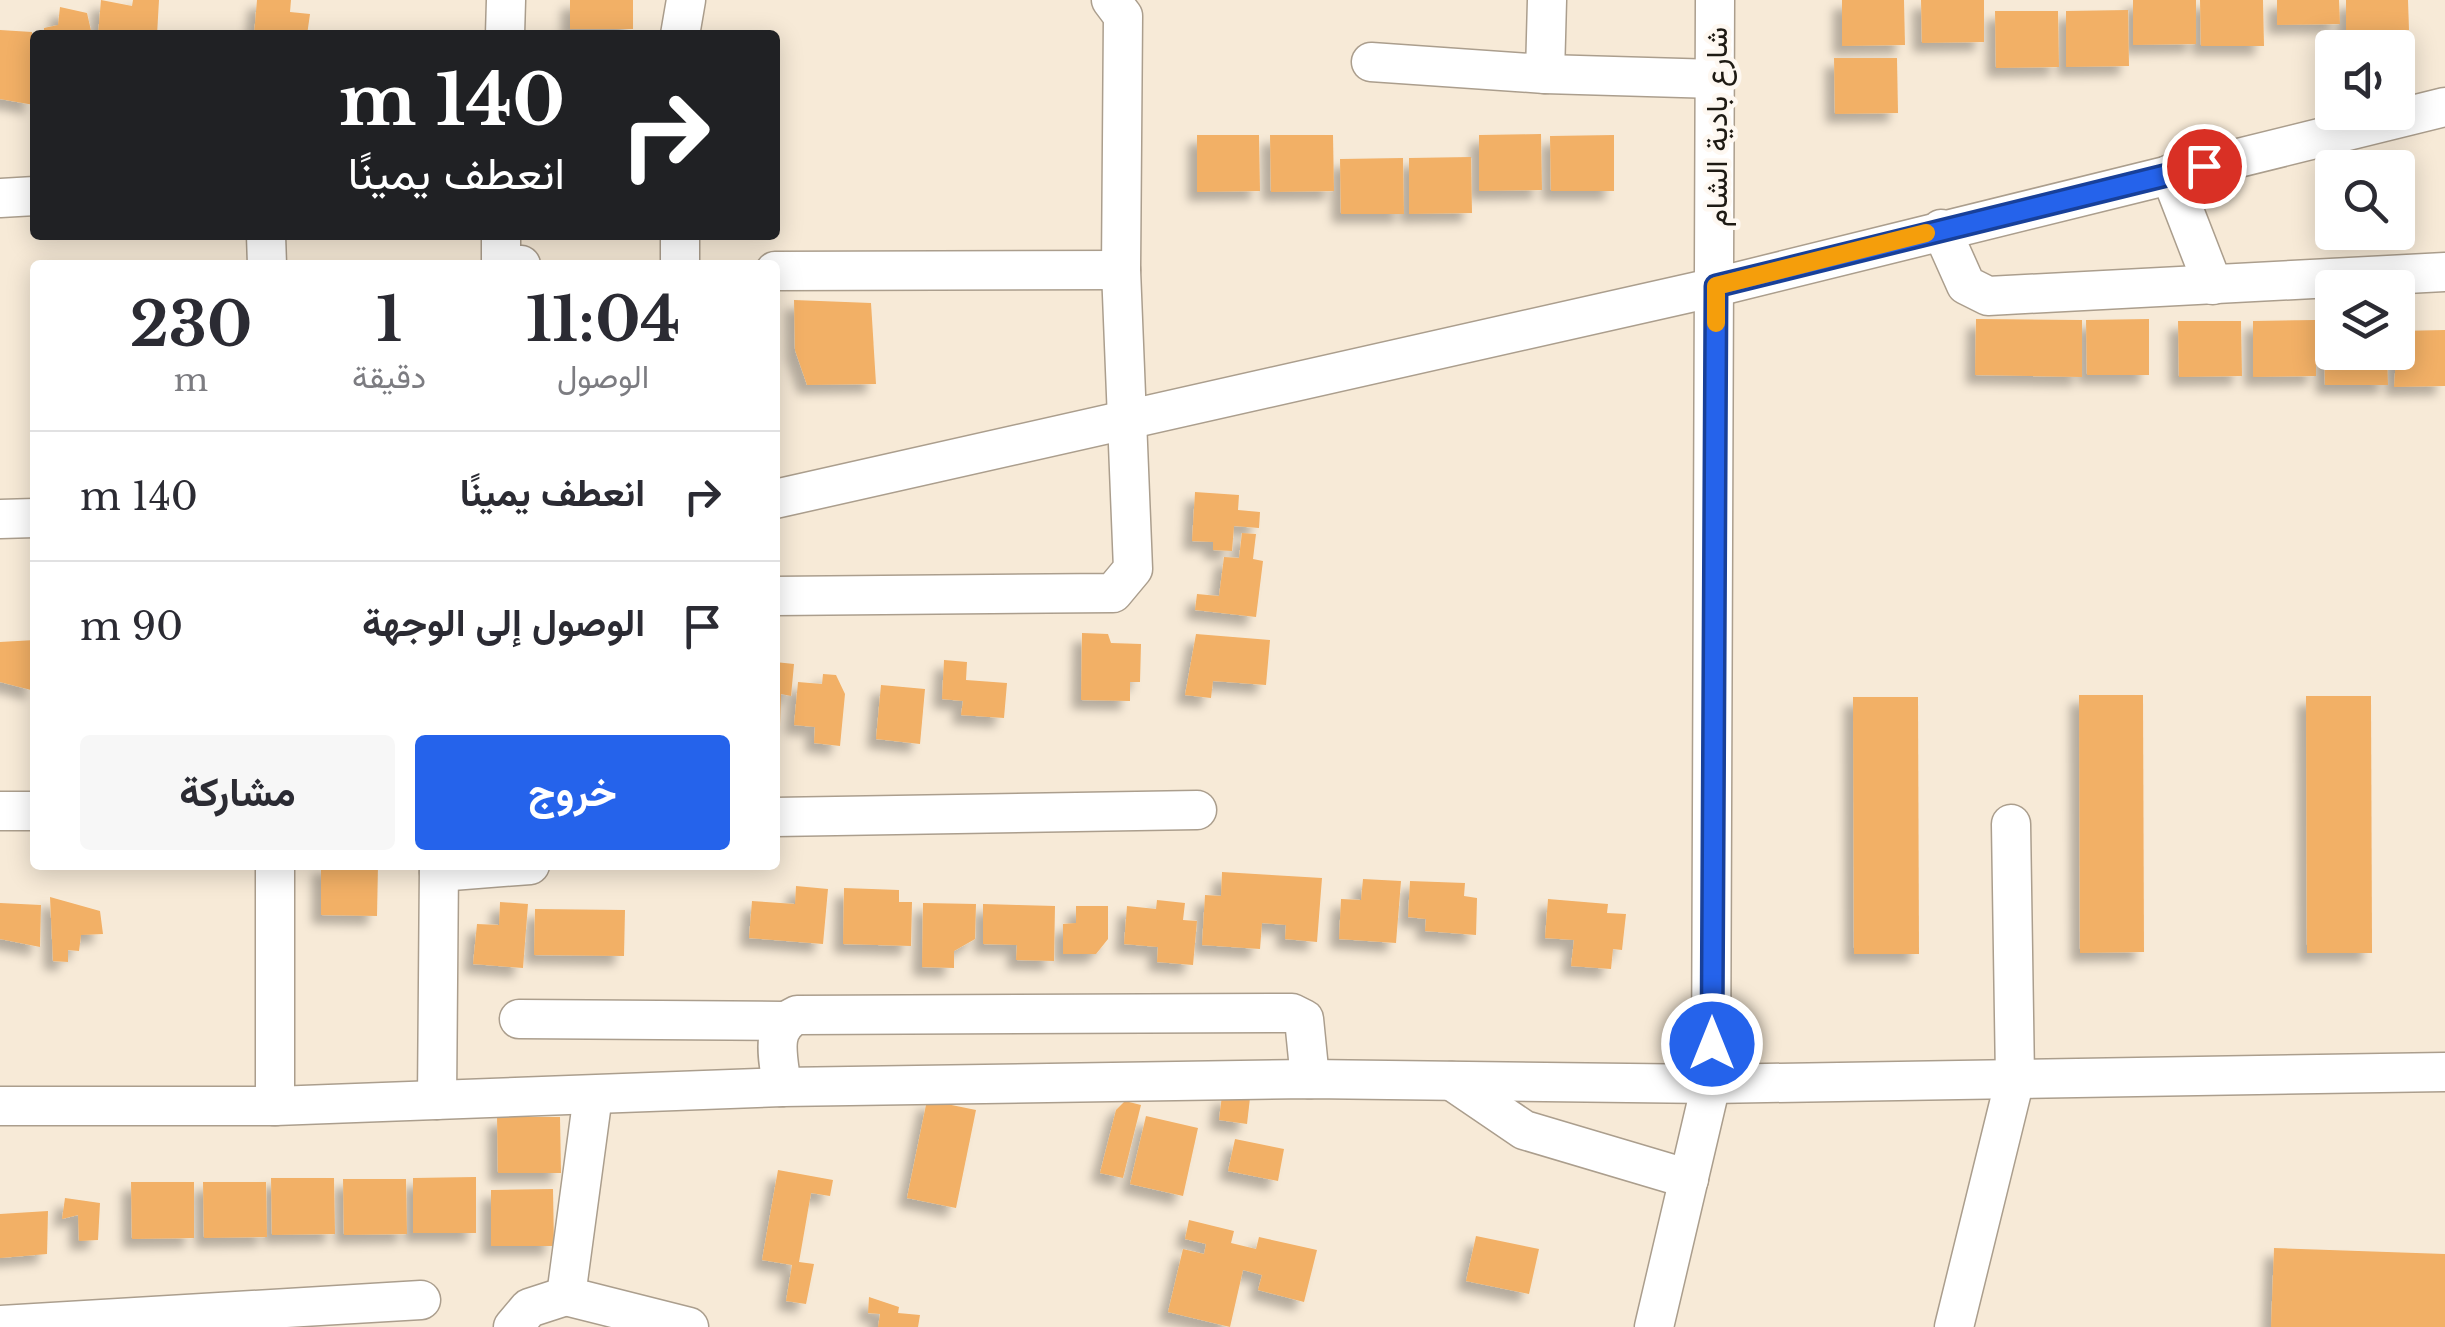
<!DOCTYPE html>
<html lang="ar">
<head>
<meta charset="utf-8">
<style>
	:root { --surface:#fff; --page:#f7f7f7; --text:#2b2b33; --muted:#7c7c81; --line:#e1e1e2; --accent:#2563eb }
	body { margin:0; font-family:"Libre Baskerville",Vazirmatn,serif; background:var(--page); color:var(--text); direction:rtl; height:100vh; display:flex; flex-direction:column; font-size:38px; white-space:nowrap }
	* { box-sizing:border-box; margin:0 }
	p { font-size:32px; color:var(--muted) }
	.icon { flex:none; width:55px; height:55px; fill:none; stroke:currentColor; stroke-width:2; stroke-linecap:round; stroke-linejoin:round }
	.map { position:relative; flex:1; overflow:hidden; direction:ltr }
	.panel { position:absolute; left:30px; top:260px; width:750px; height:610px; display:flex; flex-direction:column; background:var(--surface); border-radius:10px; box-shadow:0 5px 25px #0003; direction:rtl }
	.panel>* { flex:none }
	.hud { position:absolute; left:30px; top:30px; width:750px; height:210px; border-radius:10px; box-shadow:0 5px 25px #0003; direction:rtl; background:#202124; color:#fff; overflow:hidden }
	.controls { position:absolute; left:2315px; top:30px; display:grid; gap:20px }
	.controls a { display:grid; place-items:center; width:100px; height:100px; border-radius:10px; background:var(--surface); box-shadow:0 5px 25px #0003; font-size:50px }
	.pin { position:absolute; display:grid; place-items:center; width:85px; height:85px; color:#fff; margin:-42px; border:5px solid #fff; border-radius:50%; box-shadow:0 2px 10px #0007 }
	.me { position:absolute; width:110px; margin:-55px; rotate:0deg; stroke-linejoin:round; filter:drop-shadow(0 0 8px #0008) }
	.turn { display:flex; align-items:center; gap:35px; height:210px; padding:0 50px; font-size:45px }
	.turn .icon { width:130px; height:130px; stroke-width:2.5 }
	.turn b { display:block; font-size:70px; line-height:85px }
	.eta { display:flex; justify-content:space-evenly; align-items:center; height:170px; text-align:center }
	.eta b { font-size:60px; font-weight:700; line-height:70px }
	.cta { display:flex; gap:20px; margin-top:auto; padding:20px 50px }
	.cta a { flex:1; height:115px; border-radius:10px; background:var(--accent); color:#fff; font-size:40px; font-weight:700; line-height:115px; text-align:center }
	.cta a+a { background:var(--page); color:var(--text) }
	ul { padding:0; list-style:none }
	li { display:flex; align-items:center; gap:30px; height:130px; padding:0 50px; border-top:2px solid var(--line) }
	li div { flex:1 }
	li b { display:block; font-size:38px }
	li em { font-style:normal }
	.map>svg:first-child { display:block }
	.building { fill:#f2b066; filter:url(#shadow) }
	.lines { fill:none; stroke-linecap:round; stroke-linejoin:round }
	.minor-casing { stroke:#ab9e8d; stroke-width:41 }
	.minor { stroke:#fff; stroke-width:38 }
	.route-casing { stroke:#184099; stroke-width:25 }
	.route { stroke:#2563eb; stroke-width:18 }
	.slow { stroke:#f59e0b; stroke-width:18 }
	.labels { text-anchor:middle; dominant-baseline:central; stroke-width:9; stroke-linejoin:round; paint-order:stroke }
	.street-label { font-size:30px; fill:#1e1a13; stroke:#fef8f1 }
</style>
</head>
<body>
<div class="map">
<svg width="2445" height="1327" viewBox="0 0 2445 1327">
	<defs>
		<filter id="shadow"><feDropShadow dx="-9" dy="9" stdDeviation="5" flood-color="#0004"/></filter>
	</defs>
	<rect width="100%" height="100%" fill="#f7ead7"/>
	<g class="building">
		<polygon points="101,0 132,6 133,0 159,0 157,35 98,35"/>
		<polygon points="257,0 291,0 290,12 310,14 307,35 254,35"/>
		<rect x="570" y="0" width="63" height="29"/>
		<polygon points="1842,0 1904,0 1905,45 1842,46"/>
		<polygon points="1921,0 1984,0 1984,42 1922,43"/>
		<polygon points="2133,0 2196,0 2196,44 2133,45"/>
		<polygon points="2200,0 2263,0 2264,46 2201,46"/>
		<polygon points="2277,0 2339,0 2340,24 2277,25"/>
		<polygon points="2346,0 2408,0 2409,30 2346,31"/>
		<polygon points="60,7 87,13 92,35 44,35 44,28 58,25"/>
		<polygon points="2128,10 2129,66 2066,67 2066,11"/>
		<polygon points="1995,11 2058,11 2059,67 1996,68"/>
		<polygon points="0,30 32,32 34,105 0,99"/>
		<polygon points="1834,58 1897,58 1898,113 1835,114"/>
		<polygon points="1541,134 1542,190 1479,191 1479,135"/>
		<polygon points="1197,135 1259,135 1260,191 1197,192"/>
		<polygon points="1270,135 1333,135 1334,191 1271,192"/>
		<polygon points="1614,135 1614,191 1551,191 1550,136"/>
		<polygon points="1471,157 1472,213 1409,214 1409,158"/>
		<polygon points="1403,158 1404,214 1341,214 1340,159"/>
		<polygon points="794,300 871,303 876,384 807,385 795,350"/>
		<polygon points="1976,319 2082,320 2082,377 1975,375"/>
		<polygon points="2149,319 2149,375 2087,375 2086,320"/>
		<polygon points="2316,320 2316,376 2253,377 2253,321"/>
		<polygon points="2178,321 2241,321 2242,376 2179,377"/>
		<polygon points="2324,330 2332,330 2332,352 2387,352 2388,385 2325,385"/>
		<polygon points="2445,330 2445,386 2394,387 2398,331"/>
		<polygon points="1195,492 1239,495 1238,510 1260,512 1259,528 1234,526 1232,551 1213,550 1213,542 1192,541"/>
		<polygon points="1242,533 1256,534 1253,559 1263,561 1256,617 1195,610 1197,594 1219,596 1224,557 1239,558"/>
		<polygon points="1082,633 1108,634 1111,643 1141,644 1140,682 1130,682 1130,701 1081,700"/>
		<polygon points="1196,634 1270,640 1266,685 1213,681 1211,698 1185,695"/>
		<polygon points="35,640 35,691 0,682 0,642"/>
		<polygon points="944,660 967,662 966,680 1007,683 1004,718 961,715 963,701 942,699"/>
		<polygon points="775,662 794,664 791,696 781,694 780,726 775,725"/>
		<polygon points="823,674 836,675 845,694 840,746 814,743 815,727 794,725 798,682 822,684"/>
		<polygon points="881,685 925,689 920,744 876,739"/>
		<polygon points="2079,695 2143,695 2144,952 2080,953"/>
		<polygon points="2306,696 2371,696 2372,953 2307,953"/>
		<polygon points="1853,697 1918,697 1919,954 1854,954"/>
		<polygon points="321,865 378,865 377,916 321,915"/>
		<polygon points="1222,872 1322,878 1317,942 1285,939 1286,925 1262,923 1260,949 1202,945 1205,895 1221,896"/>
		<polygon points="1363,879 1401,881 1396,943 1339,939 1341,899 1361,900"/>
		<polygon points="1410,881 1465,883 1464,896 1477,898 1476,935 1425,931 1426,919 1408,917"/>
		<polygon points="796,886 828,889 823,944 749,938 752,901 795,904"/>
		<polygon points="844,888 899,890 899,902 912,902 911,946 843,944"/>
		<polygon points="50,897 100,911 103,934 81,935 79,951 68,950 68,962 53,961"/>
		<polygon points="1548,899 1608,904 1607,913 1626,914 1622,950 1613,949 1611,969 1571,966 1574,940 1545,938"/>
		<polygon points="1157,900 1185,903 1183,920 1197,921 1193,965 1157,962 1158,947 1124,944 1127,906 1156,909"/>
		<polygon points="500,902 528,904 523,968 473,964 477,924 499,925"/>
		<polygon points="0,903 41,905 40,947 0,939"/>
		<polygon points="923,903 976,904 975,939 954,951 954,968 922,967"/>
		<polygon points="983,904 1055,906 1054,961 1016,960 1017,945 983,944"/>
		<polygon points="1076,906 1108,906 1108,939 1096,954 1063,954 1063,924 1076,923"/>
		<polygon points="535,909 625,910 624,956 534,955"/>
		<polygon points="1222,1095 1250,1098 1247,1124 1219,1120"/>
		<polygon points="927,1100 976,1110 956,1208 907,1198"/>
		<polygon points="1125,1101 1141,1105 1123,1178 1100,1173 1116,1110"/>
		<polygon points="1146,1116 1198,1128 1183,1196 1130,1184"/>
		<polygon points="497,1117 560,1117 561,1173 498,1173"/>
		<polygon points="1235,1139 1284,1149 1278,1181 1228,1171"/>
		<polygon points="778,1170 833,1180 830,1196 811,1193 799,1262 814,1264 806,1304 786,1301 792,1265 762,1260"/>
		<polygon points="476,1177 476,1233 413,1233 413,1178"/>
		<polygon points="271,1178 334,1178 335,1234 272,1235"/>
		<polygon points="343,1179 406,1179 407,1234 344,1235"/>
		<polygon points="131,1182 194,1182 194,1238 132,1239"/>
		<polygon points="203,1182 266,1182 267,1237 204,1238"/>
		<polygon points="553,1189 554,1246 491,1246 491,1190"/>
		<polygon points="65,1198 100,1203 98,1240 79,1241 78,1215 62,1219"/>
		<polygon points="48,1211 47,1254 0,1258 0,1214"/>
		<polygon points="1189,1220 1234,1231 1231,1243 1256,1249 1259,1237 1317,1250 1304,1302 1258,1290 1262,1275 1243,1270 1230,1327 1168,1312 1183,1249 1204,1254 1206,1244 1185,1239"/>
		<polygon points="1476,1236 1539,1249 1529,1294 1466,1281"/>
		<polygon points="2274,1248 2445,1254 2445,1327 2271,1327"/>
		<polygon points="869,1297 899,1307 898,1313 920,1315 918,1327 878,1327 880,1314 868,1313"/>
	</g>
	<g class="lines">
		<defs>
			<g id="minor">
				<polyline points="505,35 506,0"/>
				<polyline points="680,35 686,0"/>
				<polyline points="1371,62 1545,74 1716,79"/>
				<polyline points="1545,74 1547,0"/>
				<polyline points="2170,174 2213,285"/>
				<polyline points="0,198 35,196"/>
				<polyline points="1941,229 1966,285 1988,296 2445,272"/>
				<polyline points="266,235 267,265"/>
				<polyline points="501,235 501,264 521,265"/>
				<polyline points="680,265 680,235"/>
				<polyline points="775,271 1121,270"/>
				<polyline points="775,499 1716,287 2445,107"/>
				<polyline points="0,519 35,518"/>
				<polyline points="775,596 1113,593 1133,569 1121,270 1123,16 1111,0"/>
				<polyline points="0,811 35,811"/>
				<polyline points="775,817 1197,810"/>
				<polyline points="275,865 275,1106 782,1087 1310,1079 1711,1084 2445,1072"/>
				<polyline points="439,872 530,865"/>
				<polyline points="519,1019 783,1021"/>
				<polyline points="1452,1081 1524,1130 1689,1179"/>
				<path d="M782,1087C779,1059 768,1028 797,1015L1292,1013L1304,1019L1310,1079"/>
				<polyline points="593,1095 566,1296 689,1327"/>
				<polyline points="437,1100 439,865"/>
				<polyline points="0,1106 275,1106"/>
				<polyline points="0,1325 421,1300"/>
				<polyline points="513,1327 529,1308 566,1296"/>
				<polyline points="1654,1327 1711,1084 1715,0"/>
				<polyline points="1954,1327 2015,1079 2011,824"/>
			</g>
		</defs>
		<use href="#minor" class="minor-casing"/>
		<use href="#minor" class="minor"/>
	</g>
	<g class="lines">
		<defs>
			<polyline id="route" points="1712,1044 1716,286 2204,166"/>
		</defs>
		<use href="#route" class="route-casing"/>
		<use href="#route" class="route"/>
		<polyline class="slow" points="1716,323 1716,286 1926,233"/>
	</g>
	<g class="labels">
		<g class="street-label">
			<text transform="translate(1716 127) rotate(-90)">شارع بادية الشام</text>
		</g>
	</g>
</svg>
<div class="controls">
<a><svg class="icon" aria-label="sound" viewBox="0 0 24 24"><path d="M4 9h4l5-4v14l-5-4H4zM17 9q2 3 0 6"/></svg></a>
<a><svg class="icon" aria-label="search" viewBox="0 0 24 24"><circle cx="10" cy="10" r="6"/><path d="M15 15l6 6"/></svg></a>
<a><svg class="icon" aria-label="layers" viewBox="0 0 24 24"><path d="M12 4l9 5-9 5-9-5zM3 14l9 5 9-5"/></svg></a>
</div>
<div class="pin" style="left:2204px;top:166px;background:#d93025"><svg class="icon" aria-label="arrive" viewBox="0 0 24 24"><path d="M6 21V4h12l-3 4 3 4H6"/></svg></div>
<svg class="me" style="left:1712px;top:1044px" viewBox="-20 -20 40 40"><circle r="17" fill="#2563eb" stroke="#fff" stroke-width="3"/><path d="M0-11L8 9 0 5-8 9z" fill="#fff"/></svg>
<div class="hud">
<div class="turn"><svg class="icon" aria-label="right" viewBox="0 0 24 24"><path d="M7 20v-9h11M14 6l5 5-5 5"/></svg><div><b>140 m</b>انعطف يمينًا</div></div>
</div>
<section class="panel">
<div class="eta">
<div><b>11:04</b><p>الوصول</p></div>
<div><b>1</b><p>دقيقة</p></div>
<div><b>230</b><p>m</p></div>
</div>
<ul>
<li><svg class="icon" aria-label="right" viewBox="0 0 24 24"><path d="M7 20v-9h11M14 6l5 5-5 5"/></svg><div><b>انعطف يمينًا</b></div><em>140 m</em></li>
<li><svg class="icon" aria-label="arrive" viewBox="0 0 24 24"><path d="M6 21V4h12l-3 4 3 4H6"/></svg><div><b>الوصول إلى الوجهة</b></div><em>90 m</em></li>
</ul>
<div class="cta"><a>خروج</a><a>مشاركة</a></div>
</section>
</div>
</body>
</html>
